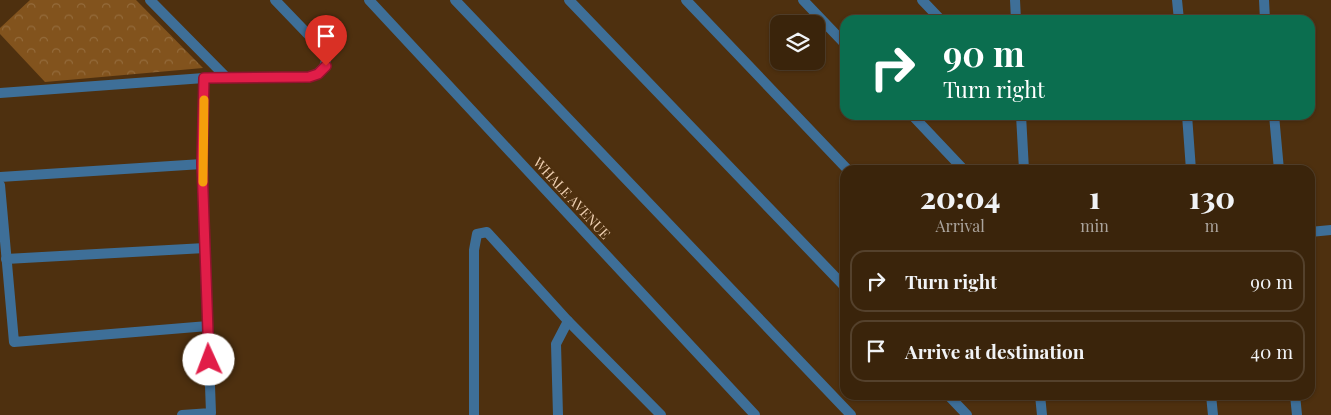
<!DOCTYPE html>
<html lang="en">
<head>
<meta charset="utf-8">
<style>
	:root { --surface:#3a240b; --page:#412c14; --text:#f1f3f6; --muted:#aba49d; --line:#54412c }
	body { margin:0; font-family:"Playfair Display",serif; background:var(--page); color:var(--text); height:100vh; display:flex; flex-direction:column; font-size:19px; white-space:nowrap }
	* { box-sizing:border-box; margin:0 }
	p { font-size:16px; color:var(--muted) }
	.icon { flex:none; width:28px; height:28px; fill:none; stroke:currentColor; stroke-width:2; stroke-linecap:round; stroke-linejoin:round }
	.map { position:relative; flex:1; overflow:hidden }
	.details { position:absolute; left:840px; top:165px; width:475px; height:235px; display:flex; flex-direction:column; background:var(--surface); border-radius:15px; box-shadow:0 1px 4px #0004,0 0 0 1px var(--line) }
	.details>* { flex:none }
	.banner { position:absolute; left:840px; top:15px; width:475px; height:105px; border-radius:15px; box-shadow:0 1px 4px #0004,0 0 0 1px var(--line); background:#0b6e4f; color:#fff; overflow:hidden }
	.buttons { position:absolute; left:770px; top:15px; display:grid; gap:10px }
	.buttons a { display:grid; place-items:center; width:55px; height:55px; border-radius:10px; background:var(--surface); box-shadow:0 1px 4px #0004,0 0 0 1px var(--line); font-size:25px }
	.pin { position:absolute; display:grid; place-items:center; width:42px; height:42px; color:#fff; margin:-51px -21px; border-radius:50% 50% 50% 0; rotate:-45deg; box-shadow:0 0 5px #0007 }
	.pin .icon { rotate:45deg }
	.me { position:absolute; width:55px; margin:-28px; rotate:358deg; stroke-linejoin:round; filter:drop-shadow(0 0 4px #0008) }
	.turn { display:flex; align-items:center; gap:18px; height:105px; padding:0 20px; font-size:22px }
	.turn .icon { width:65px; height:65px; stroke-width:2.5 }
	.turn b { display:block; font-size:35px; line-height:42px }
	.eta { display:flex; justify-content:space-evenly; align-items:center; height:85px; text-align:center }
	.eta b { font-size:30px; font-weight:800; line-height:35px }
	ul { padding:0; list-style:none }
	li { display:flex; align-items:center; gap:15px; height:62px; margin:0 10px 8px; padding:0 10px; border:2px solid var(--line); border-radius:15px }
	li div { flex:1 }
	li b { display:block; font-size:19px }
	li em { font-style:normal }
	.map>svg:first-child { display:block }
	.park { fill:url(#park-crowns) }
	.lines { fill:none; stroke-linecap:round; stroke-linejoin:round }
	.street { stroke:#3e6f98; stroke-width:10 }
	.route-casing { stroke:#92132f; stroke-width:12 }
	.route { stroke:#e11d48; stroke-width:9 }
	.slow { stroke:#f59e0b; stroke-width:9 }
	.labels { text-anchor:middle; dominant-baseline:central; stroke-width:5; stroke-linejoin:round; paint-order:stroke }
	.street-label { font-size:14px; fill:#f0d1b3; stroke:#4e300f }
</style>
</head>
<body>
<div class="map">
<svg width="1331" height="415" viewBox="0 0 1331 415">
	<defs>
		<pattern id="park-crowns" width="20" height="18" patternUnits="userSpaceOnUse" patternTransform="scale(1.25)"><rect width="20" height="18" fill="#82531d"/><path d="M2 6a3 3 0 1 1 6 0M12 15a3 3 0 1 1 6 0" fill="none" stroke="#946b3b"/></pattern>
	</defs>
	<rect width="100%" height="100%" fill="#4e300f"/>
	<polygon class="park" points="30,0 136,0 203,68 45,82 0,34 0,28"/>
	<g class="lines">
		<g class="street">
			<polyline points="150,0 226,77"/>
			<polyline points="369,0 755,415"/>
			<polyline points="455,0 851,415"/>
			<polyline points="569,0 845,287"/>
			<polyline points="686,0 848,170"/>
			<polyline points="803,0 845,44"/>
			<polyline points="922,0 941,20"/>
			<polyline points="1015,0 1016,20"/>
			<polyline points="1177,0 1179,20"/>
			<polyline points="1264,0 1265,20"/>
			<path d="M0,93L204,78L309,77C323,72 330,64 323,50L275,0"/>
			<polyline points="912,115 964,170"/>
			<polyline points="1021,115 1024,170"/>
			<polyline points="1187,115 1191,170"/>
			<polyline points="1274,115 1279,170"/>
			<polyline points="0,177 202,164"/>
			<polyline points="0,185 14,342 208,326"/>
			<polyline points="1310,232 1331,230"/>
			<polyline points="6,259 205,248"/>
			<polyline points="948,395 967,415"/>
			<polyline points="1040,395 1042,415"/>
			<polyline points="1211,395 1213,415"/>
			<polyline points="1295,395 1297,415"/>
			<polyline points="182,415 211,413 202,164 204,78"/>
			<polyline points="474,415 474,250 477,234 487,232 568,321 661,415"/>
			<polyline points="558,415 556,344 568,321"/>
		</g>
	</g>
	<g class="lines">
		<defs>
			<polyline id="route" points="209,360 202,164 204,78 309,77 318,74 326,66"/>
		</defs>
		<use href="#route" class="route-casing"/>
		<use href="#route" class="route"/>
		<polyline class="slow" points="203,182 204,100"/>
	</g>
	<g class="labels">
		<g class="street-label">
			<text transform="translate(572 198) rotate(47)">WHALE AVENUE</text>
		</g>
	</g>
</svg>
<div class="buttons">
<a><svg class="icon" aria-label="layers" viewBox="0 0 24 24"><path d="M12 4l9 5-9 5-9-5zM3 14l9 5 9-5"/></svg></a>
</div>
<div class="pin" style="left:326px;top:66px;background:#d93025"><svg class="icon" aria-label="arrive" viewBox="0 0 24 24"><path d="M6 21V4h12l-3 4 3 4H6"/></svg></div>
<svg class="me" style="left:209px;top:360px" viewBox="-20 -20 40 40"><circle r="19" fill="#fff"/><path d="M0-13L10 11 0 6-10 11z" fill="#e11d48"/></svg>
<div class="banner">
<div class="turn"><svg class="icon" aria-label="right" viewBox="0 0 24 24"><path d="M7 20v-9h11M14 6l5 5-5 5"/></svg><div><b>90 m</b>Turn right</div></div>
</div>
<section class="details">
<div class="eta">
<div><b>20:04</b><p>Arrival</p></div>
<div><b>1</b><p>min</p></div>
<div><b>130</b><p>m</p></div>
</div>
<ul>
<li><svg class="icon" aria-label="right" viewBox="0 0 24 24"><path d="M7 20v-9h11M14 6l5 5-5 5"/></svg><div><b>Turn right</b></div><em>90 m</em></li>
<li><svg class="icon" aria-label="arrive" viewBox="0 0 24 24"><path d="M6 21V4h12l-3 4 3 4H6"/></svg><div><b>Arrive at destination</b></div><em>40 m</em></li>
</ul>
</section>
</div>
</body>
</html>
